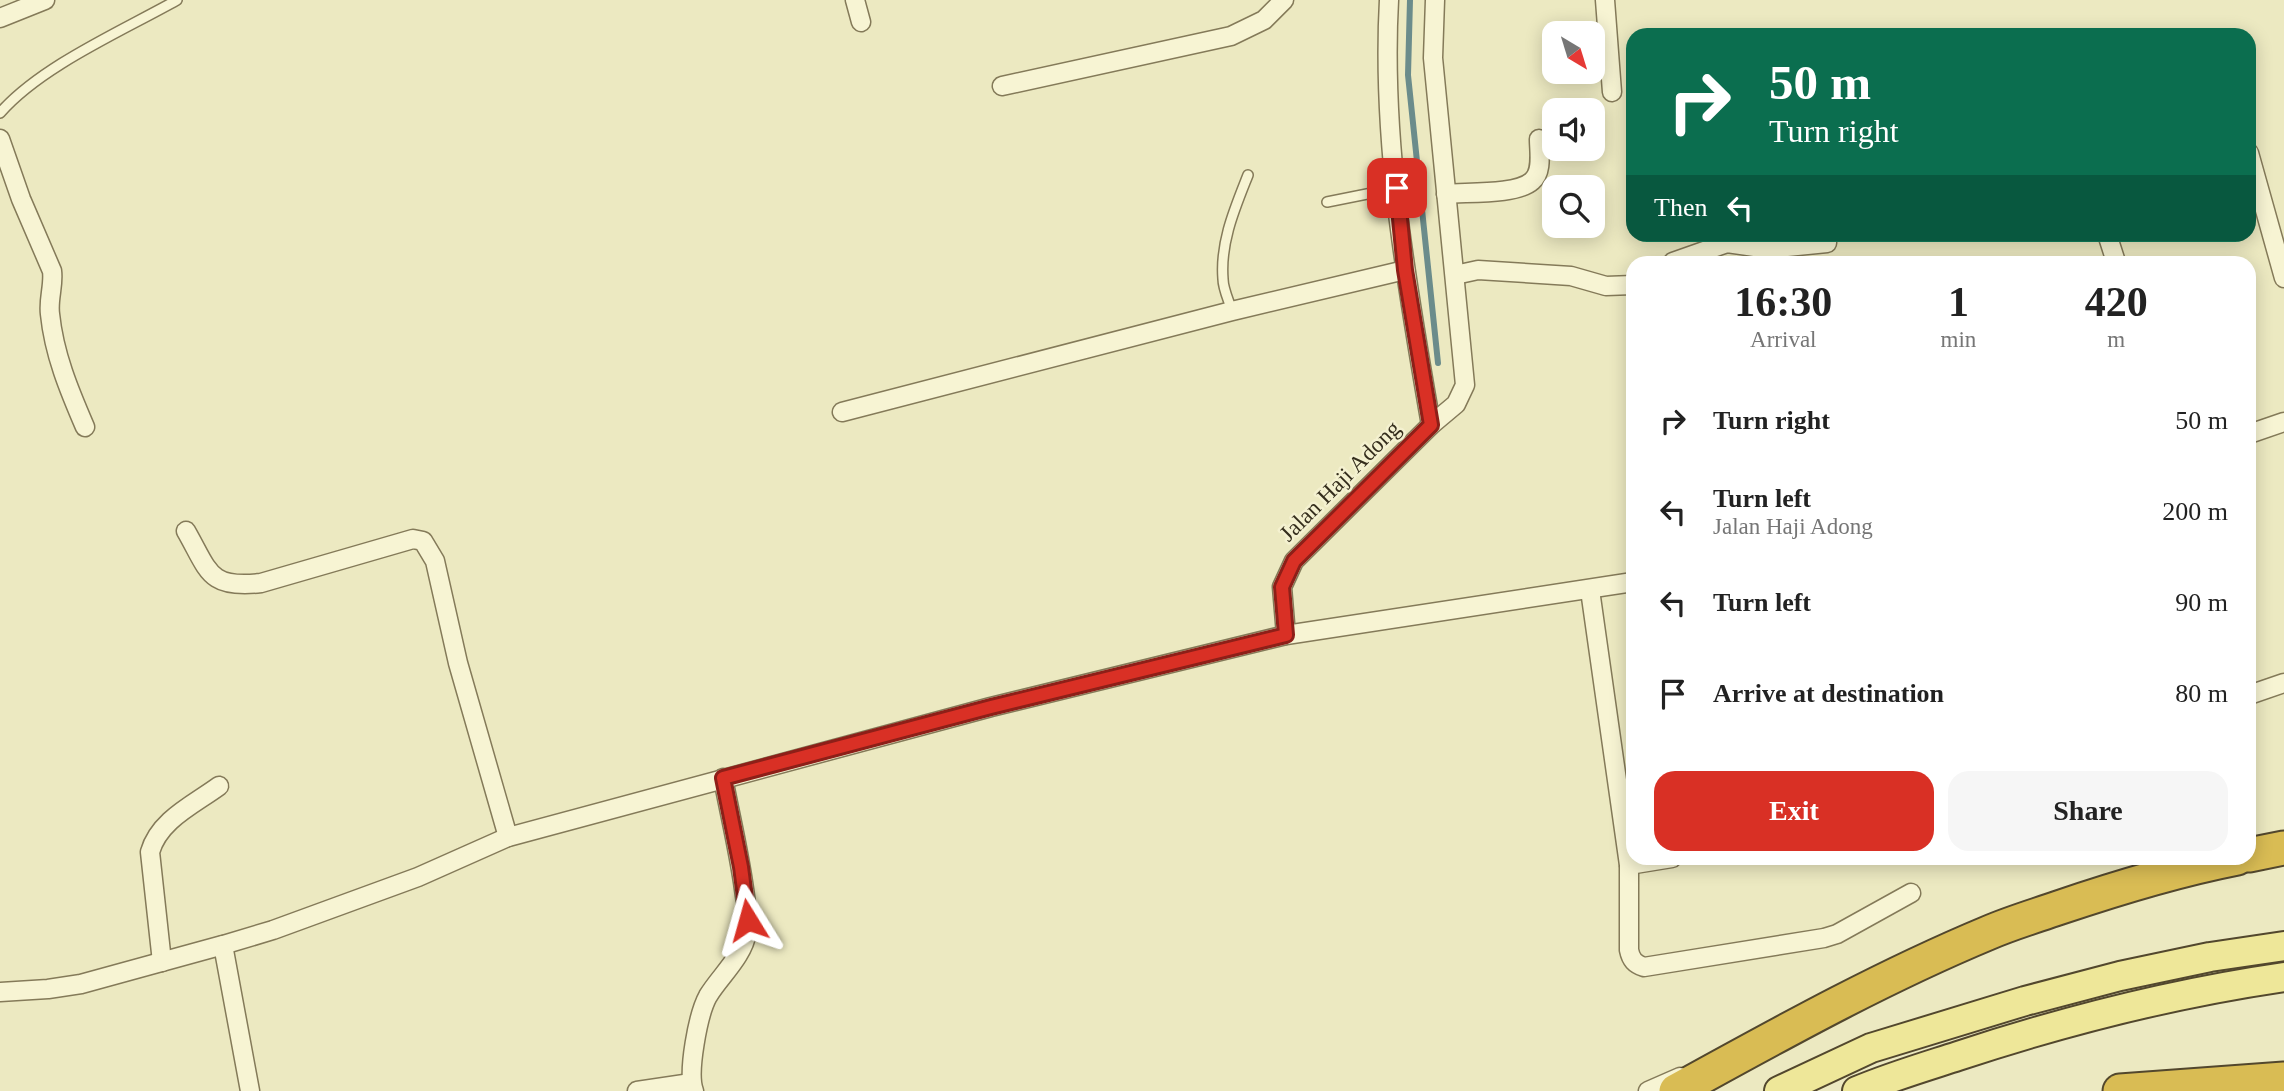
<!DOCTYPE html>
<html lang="en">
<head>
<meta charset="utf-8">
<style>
	:root { --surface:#fff; --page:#f6f6f6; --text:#222; --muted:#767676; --accent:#d93025 }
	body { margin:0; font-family:Georgia,serif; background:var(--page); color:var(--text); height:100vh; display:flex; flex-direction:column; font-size:26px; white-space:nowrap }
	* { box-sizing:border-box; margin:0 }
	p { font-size:23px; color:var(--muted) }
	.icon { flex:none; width:38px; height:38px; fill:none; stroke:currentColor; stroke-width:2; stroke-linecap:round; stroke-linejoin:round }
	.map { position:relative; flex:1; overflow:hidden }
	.drawer { position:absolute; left:1626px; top:256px; width:630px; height:609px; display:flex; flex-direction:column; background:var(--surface); border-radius:21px; box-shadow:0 4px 18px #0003 }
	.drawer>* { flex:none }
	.banner { position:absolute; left:1626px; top:28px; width:630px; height:214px; border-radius:21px; box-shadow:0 4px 18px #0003; background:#0b6e4f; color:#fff; overflow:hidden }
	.needle { width:46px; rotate:142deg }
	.buttons { position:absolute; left:1542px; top:21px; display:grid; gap:14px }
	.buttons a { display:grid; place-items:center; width:63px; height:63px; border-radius:14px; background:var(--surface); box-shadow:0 4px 18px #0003; font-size:35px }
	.pin { position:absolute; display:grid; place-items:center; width:60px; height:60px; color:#fff; margin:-30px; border-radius:14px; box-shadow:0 4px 10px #0006 }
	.me { position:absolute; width:77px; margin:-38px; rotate:352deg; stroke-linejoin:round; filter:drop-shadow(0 0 5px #0008) }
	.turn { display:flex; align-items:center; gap:24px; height:147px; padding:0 28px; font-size:32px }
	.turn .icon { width:91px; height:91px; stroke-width:2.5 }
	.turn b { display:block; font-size:49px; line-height:60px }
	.then { display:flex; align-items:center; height:66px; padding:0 28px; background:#0003; gap:14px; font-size:26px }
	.eta { display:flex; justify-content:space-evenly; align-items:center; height:119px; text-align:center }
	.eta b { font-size:42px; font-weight:600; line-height:49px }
	.cta { display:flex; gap:14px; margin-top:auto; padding:14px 28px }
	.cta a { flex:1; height:80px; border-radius:21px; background:var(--accent); color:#fff; font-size:28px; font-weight:600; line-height:80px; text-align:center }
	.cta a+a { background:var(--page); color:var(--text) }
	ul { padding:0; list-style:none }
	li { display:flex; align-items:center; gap:21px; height:91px; padding:0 28px }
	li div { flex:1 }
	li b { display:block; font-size:26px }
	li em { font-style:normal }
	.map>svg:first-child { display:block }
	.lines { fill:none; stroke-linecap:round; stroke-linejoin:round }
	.stream { stroke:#6b8c8b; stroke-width:6 }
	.lane-casing { stroke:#847a59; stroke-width:12 }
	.street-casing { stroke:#847a59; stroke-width:21 }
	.primary-casing { stroke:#52472d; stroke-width:32 }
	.highway-casing { stroke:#52472d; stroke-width:37 }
	.lane { stroke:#f7f4d3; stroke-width:9 }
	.street { stroke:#f7f4d3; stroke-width:18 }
	.primary { stroke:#eee799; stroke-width:28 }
	.highway { stroke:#d9bc54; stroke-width:33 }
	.route-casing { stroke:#8d1f18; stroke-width:18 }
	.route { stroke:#d93025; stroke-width:12 }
	.labels { text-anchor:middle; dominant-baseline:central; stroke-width:5; stroke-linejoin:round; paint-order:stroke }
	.street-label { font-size:23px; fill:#352e1d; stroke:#f4f1d0 }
</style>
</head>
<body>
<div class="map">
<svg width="2284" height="1091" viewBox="0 0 2284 1091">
	<rect width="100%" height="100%" fill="#ece9c1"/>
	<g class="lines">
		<polyline class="stream" points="1410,0 1408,75 1438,363"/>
		<defs>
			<g id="lane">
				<path d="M0,113C41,66 122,31 177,0"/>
				<polyline points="1327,202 1397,188"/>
				<path d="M1232,311C1229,301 1223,289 1223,279C1220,242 1235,208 1248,175"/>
			</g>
			<g id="street">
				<polyline points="855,0 861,22"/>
				<path d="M1389,0C1381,142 1407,286 1431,425"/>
				<polyline points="1605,0 1612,92"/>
				<polyline points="0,18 45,0"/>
				<polyline points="1002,86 1231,36 1264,20 1284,0"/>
				<path d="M0,139L21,199L52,271C54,285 48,299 50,314C54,354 69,390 85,427"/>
				<polyline points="2249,153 2284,278"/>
				<path d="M1446,194C1467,192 1517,195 1532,181C1543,172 1539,152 1539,139"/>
				<polyline points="2107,234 2116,262"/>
				<polyline points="1673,262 1727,243 1768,249 1827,243"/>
				<polyline points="1455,275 1478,270 1571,276 1606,286 1633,285"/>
				<polyline points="842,412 1232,311 1405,270"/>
				<polyline points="2249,434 2284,422"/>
				<path d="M186,531C209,571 208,589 261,583L413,539L423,541L435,561L458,663L508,837"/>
				<path d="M1590,590L1629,865V950C1631,960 1635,964 1644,967L1824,938L1837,934L1911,893"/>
				<polyline points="1286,635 1282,587 1294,561 1431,425 1456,404 1465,385 1433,58 1435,0"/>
				<polyline points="2249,695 2284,683"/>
				<polyline points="1629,865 1672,858"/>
				<polyline points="223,945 250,1091"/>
				<path d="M162,962L150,852C159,820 193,805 219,786"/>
				<polyline points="0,992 48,989 81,984 223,945 273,930 418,877 508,837 991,707 1286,635 1633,582"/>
				<polyline points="637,1091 691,1083"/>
				<path d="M694,1091C687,1073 698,1014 708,996C720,976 743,957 747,932C749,918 746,904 744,889C739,852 730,815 723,778"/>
				<polyline points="1648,1091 1680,1077"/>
			</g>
			<g id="primary">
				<polyline points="1779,1091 1871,1048 2025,1001 2120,976 2210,957 2284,946"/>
				<path d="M1857,1091C1890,1077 1924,1067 1958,1056C2064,1021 2174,993 2284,977"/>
			</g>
			<g id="highway">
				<polyline points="2249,855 2284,848"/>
				<path d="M1676,1091C1778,1035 1880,978 1988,933C2011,923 2035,916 2058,908C2117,888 2176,870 2237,858"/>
				<polyline points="2120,1091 2284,1079"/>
			</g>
		</defs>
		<use href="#lane" class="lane-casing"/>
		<use href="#street" class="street-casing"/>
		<use href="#primary" class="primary-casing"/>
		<use href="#highway" class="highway-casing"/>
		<use href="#lane" class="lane"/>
		<use href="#street" class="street"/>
		<use href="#primary" class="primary"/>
		<use href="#highway" class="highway"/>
	</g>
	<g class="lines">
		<defs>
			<polyline id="route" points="748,920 741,867 723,778 991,707 1286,635 1282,587 1294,561 1431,425 1405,270 1397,188"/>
		</defs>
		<use href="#route" class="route-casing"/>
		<use href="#route" class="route"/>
	</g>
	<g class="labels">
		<g class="street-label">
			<text transform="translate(1340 481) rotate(-45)">Jalan Haji Adong</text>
		</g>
	</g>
</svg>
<div class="buttons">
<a><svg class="needle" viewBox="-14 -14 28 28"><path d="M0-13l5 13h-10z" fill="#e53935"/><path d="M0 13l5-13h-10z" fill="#767676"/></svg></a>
<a><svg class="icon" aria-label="sound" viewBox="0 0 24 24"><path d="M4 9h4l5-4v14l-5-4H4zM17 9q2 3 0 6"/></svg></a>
<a><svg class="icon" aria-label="search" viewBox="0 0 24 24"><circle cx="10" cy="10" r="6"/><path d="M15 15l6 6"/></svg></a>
</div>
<div class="pin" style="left:1397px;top:188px;background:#d93025"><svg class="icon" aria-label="arrive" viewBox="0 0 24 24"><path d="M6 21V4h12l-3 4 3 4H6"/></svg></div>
<svg class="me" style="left:748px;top:920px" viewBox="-20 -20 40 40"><path d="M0-17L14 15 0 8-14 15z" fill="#d93025" stroke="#fff" stroke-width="4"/></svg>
<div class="banner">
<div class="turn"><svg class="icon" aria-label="right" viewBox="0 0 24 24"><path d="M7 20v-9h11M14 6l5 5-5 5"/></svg><div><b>50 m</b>Turn right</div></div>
<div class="then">Then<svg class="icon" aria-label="left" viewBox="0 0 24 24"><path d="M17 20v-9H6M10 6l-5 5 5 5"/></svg></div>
</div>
<section class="drawer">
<div class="eta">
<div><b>16:30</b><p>Arrival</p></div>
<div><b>1</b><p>min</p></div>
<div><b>420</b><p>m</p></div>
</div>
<ul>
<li><svg class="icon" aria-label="right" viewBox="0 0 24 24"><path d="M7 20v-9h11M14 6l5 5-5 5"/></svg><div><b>Turn right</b></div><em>50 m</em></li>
<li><svg class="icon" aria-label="left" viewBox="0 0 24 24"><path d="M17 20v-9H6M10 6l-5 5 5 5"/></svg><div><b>Turn left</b><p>Jalan Haji Adong</p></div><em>200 m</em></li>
<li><svg class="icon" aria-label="left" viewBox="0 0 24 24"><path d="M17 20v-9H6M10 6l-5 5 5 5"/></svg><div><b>Turn left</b></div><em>90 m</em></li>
<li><svg class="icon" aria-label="arrive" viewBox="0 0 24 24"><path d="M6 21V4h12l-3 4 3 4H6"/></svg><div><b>Arrive at destination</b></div><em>80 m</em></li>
</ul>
<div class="cta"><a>Exit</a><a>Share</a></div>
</section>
</div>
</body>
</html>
